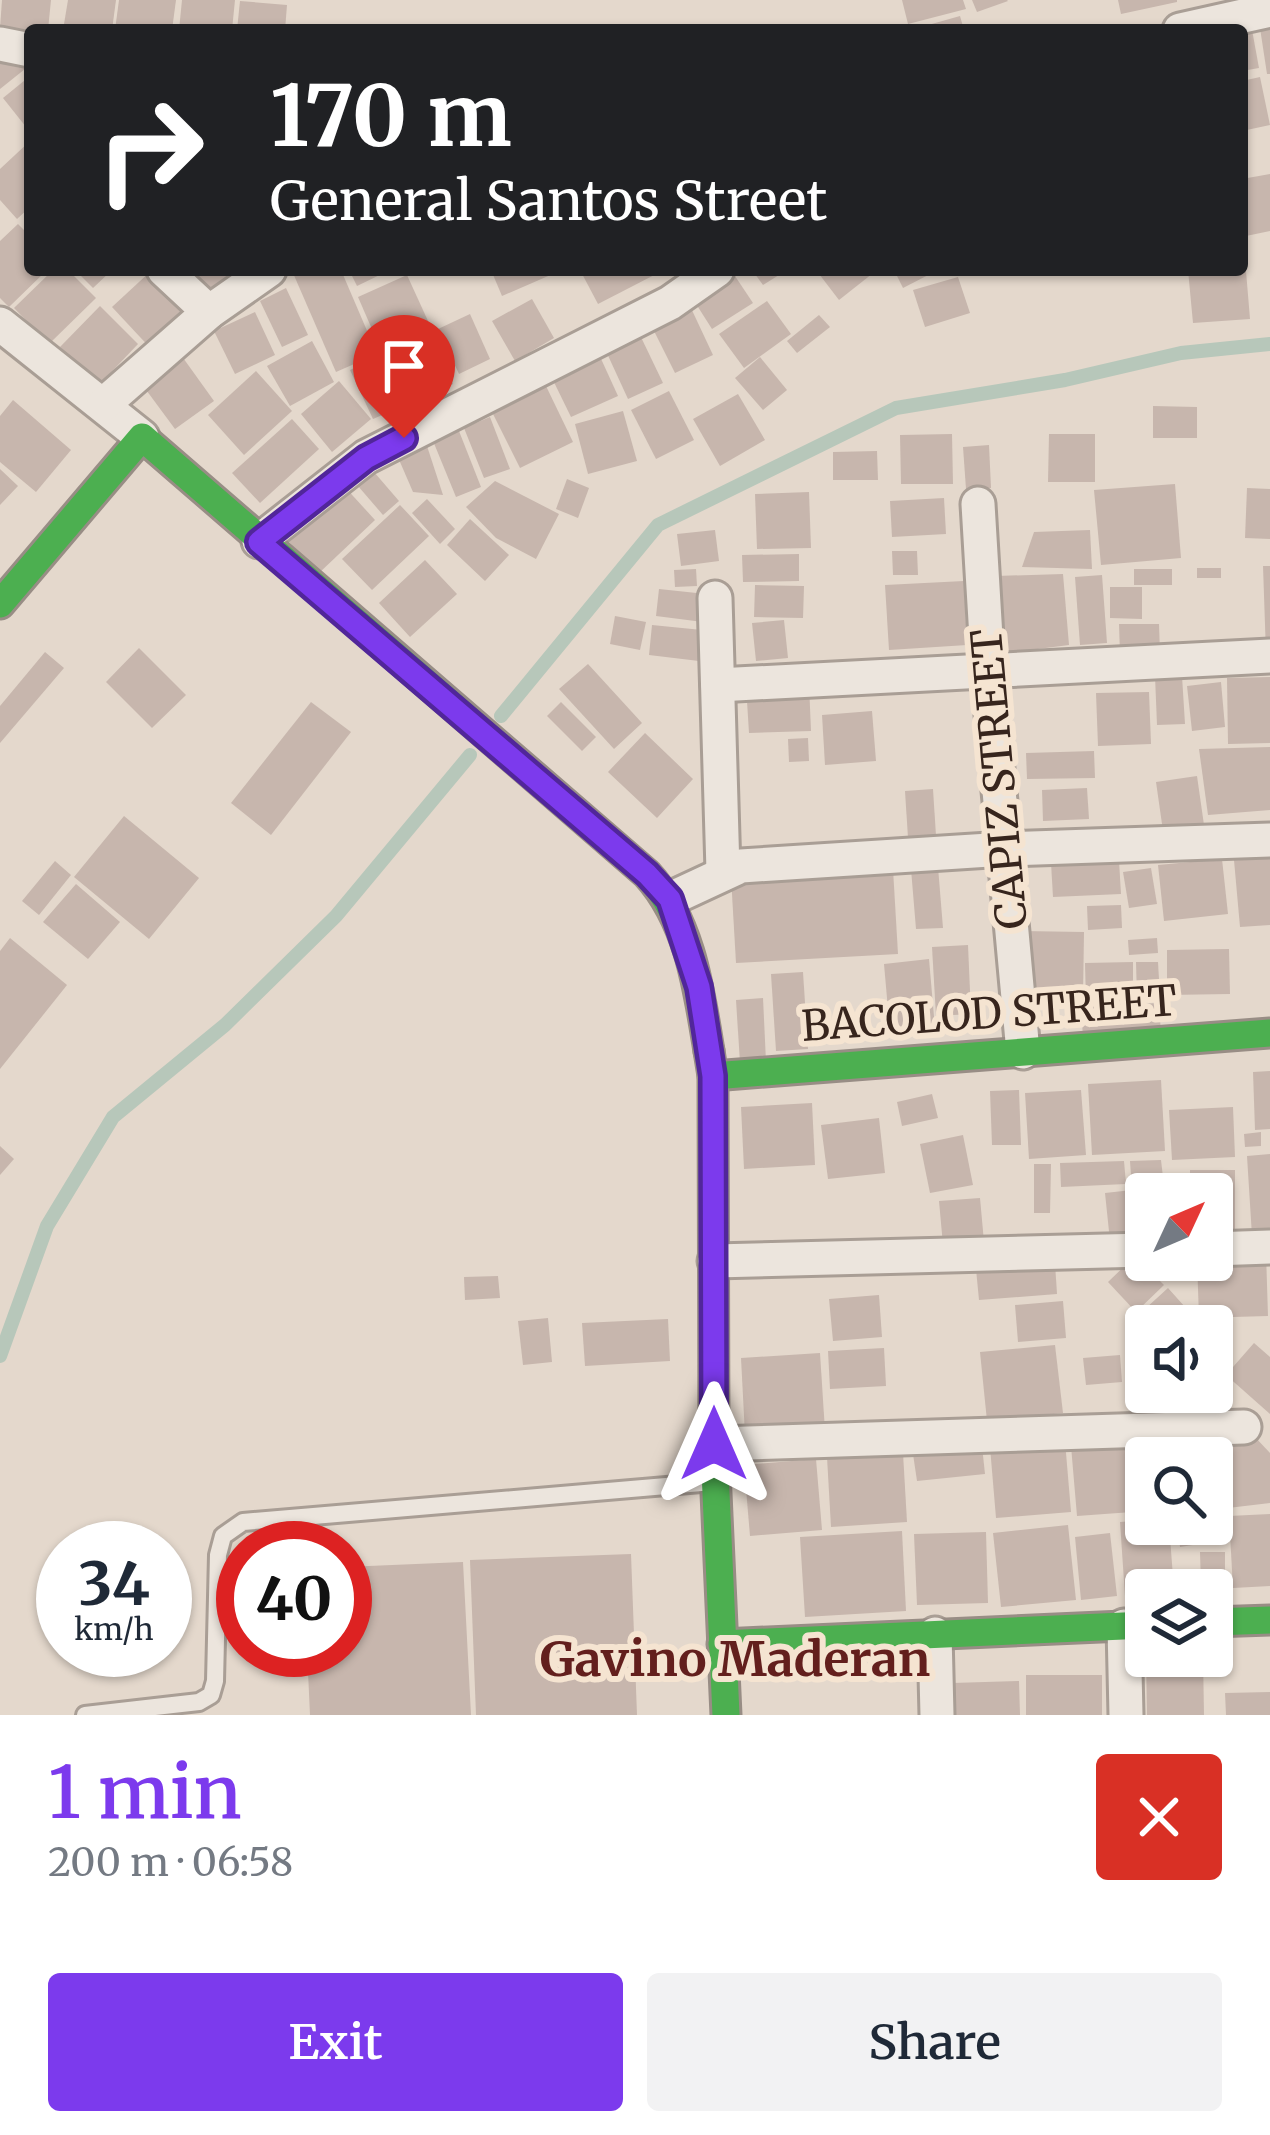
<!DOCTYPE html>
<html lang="en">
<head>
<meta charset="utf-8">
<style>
	:root { --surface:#fff; --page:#f2f2f3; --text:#1f2937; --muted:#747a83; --accent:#7c3aed }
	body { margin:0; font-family:Merriweather,serif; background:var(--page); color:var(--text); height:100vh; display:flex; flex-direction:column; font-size:45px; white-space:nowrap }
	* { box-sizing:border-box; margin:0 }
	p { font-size:39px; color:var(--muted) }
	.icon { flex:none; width:66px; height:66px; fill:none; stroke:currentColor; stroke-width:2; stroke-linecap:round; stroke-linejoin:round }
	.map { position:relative; height:1715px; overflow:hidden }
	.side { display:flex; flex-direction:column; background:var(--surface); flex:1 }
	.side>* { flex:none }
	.banner { position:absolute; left:24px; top:24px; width:1224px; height:252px; border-radius:12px; box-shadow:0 3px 9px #0004; background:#202124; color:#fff; overflow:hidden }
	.needle { width:78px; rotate:46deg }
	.controls { position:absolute; left:1125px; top:1173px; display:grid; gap:24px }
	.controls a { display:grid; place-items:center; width:108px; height:108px; border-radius:12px; background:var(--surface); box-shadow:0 3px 9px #0004; font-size:60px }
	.speed { position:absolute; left:36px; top:1521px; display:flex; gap:24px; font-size:60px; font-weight:700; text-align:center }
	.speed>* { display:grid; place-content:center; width:156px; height:156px; border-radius:50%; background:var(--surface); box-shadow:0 3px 9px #0004; line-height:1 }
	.speed small { font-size:30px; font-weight:400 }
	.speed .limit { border:18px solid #d22; background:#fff; color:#111 }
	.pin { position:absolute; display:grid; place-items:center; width:102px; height:102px; color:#fff; margin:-123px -51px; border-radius:50% 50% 50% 0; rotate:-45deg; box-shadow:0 0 12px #0007 }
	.pin .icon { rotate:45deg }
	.me { position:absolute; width:132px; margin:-66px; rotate:0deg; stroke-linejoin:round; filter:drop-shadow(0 0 9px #0008) }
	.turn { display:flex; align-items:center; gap:42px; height:252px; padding:0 48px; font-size:54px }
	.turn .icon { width:156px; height:156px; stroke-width:2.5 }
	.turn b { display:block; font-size:84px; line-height:102px }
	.round { display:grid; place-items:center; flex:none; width:126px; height:126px; border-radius:12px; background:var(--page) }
	.headline { display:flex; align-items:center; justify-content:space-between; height:204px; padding:0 48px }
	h1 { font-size:72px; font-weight:600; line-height:90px; color:var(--accent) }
	.button { display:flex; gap:24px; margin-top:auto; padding:24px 48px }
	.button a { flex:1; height:138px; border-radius:12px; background:var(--accent); color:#fff; font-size:48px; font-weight:600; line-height:138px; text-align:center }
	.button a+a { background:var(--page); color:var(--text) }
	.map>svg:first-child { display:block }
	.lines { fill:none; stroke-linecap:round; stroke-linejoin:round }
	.stream { stroke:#b7c7ba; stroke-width:14 }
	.building { fill:#c7b6ad }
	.lane-casing { stroke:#a99e95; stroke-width:22 }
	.street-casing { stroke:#a99e95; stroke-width:39 }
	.fast-casing { stroke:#988d85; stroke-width:33 }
	.slow-casing { stroke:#988d85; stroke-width:33 }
	.lane { stroke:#ece5dd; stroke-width:16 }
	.street { stroke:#ece5dd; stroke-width:33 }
	.fast { stroke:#4caf50; stroke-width:27 }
	.slow { stroke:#ffc107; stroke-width:27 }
	.route-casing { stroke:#51269a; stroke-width:30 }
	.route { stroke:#7c3aed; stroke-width:21 }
	.labels { text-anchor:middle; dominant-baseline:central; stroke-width:12; stroke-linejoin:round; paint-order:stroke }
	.street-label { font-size:42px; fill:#37251d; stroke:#f5e4d1 }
	.quarter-label { font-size:48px; font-weight:bold; fill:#631f1d; stroke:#f5e4d1 }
</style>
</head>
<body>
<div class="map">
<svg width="1270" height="1715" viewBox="0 0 1270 1715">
	<rect width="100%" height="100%" fill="#e4d8cc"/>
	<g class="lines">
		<g class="stream">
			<polyline points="501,716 658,525 896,408 1065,380 1181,353 1270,344"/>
			<polyline points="0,1356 47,1226 113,1117 225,1025 336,916 470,755"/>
		</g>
	</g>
	<g class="building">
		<polygon points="2,0 51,0 48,30 0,28"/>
		<polygon points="68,0 116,0 112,30 63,30"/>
		<polygon points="119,0 176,0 172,30 115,30"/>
		<polygon points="182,0 235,0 232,30 179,30"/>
		<polygon points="902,0 963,0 966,9 908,24"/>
		<polygon points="972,0 1007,0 1008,1 977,12"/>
		<polygon points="1118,0 1177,0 1177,2 1121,14"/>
		<polygon points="240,1 287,5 285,30 237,30"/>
		<polygon points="960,16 964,30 914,30 914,29"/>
		<polygon points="1250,19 1259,68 1242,71 1242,30"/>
		<polygon points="1270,26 1270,74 1267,74 1260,28"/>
		<polygon points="0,51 30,65 0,89"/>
		<polygon points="30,76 30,132 3,98"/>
		<polygon points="1260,77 1270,125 1242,131 1242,81"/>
		<polygon points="30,141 30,207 17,219 0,200 0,169"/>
		<polygon points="1270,174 1270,231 1246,236 1242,179"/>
		<polygon points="18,224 30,236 30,270 47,270 9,307 0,298 0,241"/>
		<polygon points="1242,259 1245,259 1250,319 1193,323 1188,270 1242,270"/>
		<polygon points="53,270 68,270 96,298 49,344 14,308"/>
		<polygon points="75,270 112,270 93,288"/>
		<polygon points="152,270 194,314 154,352 112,307"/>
		<polygon points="182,270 242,270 205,300"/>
		<polygon points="299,270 341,270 377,354 336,372 293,273"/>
		<polygon points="349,270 390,270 357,286"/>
		<polygon points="491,270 562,270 502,296"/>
		<polygon points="580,270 664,270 598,304"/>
		<polygon points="731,270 753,303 712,329 691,296"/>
		<polygon points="752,270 787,270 763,285"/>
		<polygon points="816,270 877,270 839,300"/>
		<polygon points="894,270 938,270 903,288"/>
		<polygon points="407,275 428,321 378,343 358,297"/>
		<polygon points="958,277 970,313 925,327 913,290"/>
		<polygon points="286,288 308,335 282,347 260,301"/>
		<polygon points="532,299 554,338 515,361 492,321"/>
		<polygon points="767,301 791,334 744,368 719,334"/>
		<polygon points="100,306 138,344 99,385 60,347"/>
		<polygon points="690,306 713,355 675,373 651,325"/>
		<polygon points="255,312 275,355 235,374 214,331"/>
		<polygon points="470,314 490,359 459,374 438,329"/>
		<polygon points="819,315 830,327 797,353 787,341"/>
		<polygon points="639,333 663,383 628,399 605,349"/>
		<polygon points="432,334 453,384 408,403 386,353"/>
		<polygon points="312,341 334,382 290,406 267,366"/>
		<polygon points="597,350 618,396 571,417 549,372"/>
		<polygon points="181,355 214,401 175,429 141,383"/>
		<polygon points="379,356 403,406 373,419 350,370"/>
		<polygon points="760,357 787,390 763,410 735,378"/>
		<polygon points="256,371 292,411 244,455 208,415"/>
		<polygon points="339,381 371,419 332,452 301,414"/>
		<polygon points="546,386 573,442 520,468 492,412"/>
		<polygon points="669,391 694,440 656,459 631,410"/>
		<polygon points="738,394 765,440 720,466 693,419"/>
		<polygon points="13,400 71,450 36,492 0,462 0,416"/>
		<polygon points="1153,406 1197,407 1197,438 1153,438"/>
		<polygon points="623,411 637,461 588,474 575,424"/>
		<polygon points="490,417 510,469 484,478 464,428"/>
		<polygon points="292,419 319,449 260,503 232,473"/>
		<polygon points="457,426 481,487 456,497 431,436"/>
		<polygon points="952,434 953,484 901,484 900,435"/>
		<polygon points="1049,434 1095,434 1095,482 1048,482"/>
		<polygon points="989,445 991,488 966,489 963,447"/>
		<polygon points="427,446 443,495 413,492 397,455"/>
		<polygon points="877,451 878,480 833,480 833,452"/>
		<polygon points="0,469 18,486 0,505"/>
		<polygon points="374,472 399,501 383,515 358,486"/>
		<polygon points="567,479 589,488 578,518 556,509"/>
		<polygon points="495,481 559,514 536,559 496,538 466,507"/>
		<polygon points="1175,484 1181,558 1101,565 1094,490"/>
		<polygon points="343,485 375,520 319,573 285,538"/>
		<polygon points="1247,488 1270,489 1270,539 1245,538"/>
		<polygon points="809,492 811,548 757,549 755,494"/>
		<polygon points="944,498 946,534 892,537 890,501"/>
		<polygon points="427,499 455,529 440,544 412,513"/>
		<polygon points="400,505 429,536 372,590 342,559"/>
		<polygon points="470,519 509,555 485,581 447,545"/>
		<polygon points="715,530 719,561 681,566 677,534"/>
		<polygon points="1090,530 1092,569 1022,567 1034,532"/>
		<polygon points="892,551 917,551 918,575 893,575"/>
		<polygon points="799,554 799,581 743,582 742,555"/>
		<polygon points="425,560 457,594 410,637 379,603"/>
		<polygon points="1263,566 1270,566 1270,654 1266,654"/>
		<rect x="1197" y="568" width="24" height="10"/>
		<polygon points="696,569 697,586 675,587 674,570"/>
		<rect x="1134" y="569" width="38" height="16"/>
		<polygon points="1063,574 1069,645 998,654 996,576"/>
		<polygon points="1102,575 1107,643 1080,645 1075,577"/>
		<polygon points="964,581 967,645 889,650 885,585"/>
		<polygon points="755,585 804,586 803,618 754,617"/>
		<polygon points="1110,587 1142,587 1142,619 1110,618"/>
		<polygon points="659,589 706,594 703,622 656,616"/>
		<polygon points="615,616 646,622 640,650 610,644"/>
		<polygon points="784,620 788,658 756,661 752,623"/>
		<polygon points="1119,624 1159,624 1160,653 1120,654"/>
		<polygon points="652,625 702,630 699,661 649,655"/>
		<polygon points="139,648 186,695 152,728 106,682"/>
		<polygon points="45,652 64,668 0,743 0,706"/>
		<polygon points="588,664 642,723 614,749 559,689"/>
		<polygon points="1155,676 1182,676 1185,724 1157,725"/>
		<polygon points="1270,677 1270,743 1228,744 1227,678"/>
		<polygon points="1221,682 1225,727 1192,731 1187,686"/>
		<polygon points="809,684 811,731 749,733 746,685"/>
		<polygon points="1149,692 1151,744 1098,746 1096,693"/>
		<polygon points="311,702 351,732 271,835 231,803"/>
		<polygon points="561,702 596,737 582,751 547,716"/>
		<polygon points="872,711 876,761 825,765 822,715"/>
		<polygon points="645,733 693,779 657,818 608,772"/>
		<polygon points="808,738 809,761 789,762 788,739"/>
		<polygon points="1270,747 1270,810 1208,815 1199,749"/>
		<polygon points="1094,751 1095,778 1027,779 1026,753"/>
		<polygon points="1197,776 1205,832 1164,838 1156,782"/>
		<polygon points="1087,788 1089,819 1043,821 1042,790"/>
		<polygon points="933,789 936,836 908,838 905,791"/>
		<polygon points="124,816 199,878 149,939 74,877"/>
		<polygon points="1270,846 1270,925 1240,927 1233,849"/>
		<polygon points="1222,859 1228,914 1164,921 1158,865"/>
		<polygon points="55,861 71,875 39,915 22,901"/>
		<polygon points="1119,861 1121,894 1053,897 1051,863"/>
		<polygon points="938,867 943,928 916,929 911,869"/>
		<polygon points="1151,868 1157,904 1129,908 1123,872"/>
		<polygon points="893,869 898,954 736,963 731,877"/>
		<polygon points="76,884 120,922 88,959 43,922"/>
		<polygon points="1121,905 1122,928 1088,930 1087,906"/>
		<polygon points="1022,931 1084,932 1083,997 1022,997"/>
		<polygon points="10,938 67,985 0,1069 0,951"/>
		<polygon points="1157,938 1158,953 1129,955 1128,940"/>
		<polygon points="968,945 971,1014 936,1016 932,947"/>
		<polygon points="1229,949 1230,994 1167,995 1167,950"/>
		<polygon points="929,959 935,1028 890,1032 884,964"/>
		<polygon points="1133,962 1133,1001 1086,1002 1085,963"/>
		<polygon points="1136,962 1158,962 1160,997 1137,998"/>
		<polygon points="803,972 808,1049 776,1051 771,974"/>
		<polygon points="763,998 766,1062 740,1063 736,1000"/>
		<polygon points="1159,1003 1161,1033 1083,1037 1081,1007"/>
		<polygon points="1270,1071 1270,1129 1255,1130 1253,1072"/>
		<polygon points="1161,1080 1165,1151 1092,1155 1088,1084"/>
		<polygon points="1019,1090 1021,1145 992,1145 990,1091"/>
		<polygon points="1081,1090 1086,1155 1029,1159 1025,1093"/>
		<polygon points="932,1094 938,1118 902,1126 897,1102"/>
		<polygon points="812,1103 815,1165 744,1169 741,1107"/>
		<polygon points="1233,1107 1235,1157 1172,1160 1169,1110"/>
		<polygon points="879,1118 885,1173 828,1179 821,1125"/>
		<polygon points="1261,1132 1261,1146 1245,1147 1244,1134"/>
		<polygon points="963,1135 973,1185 930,1193 920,1144"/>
		<polygon points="0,1146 14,1159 0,1175"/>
		<polygon points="1270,1154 1270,1235 1252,1236 1247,1156"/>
		<polygon points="1161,1160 1165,1194 1146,1194 1146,1237 1110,1241 1105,1193 1132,1190 1130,1161"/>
		<polygon points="1124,1161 1126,1184 1061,1187 1060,1163"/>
		<polygon points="1034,1164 1051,1164 1050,1213 1034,1213"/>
		<polygon points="1190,1170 1235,1170 1235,1233 1212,1233 1212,1194 1190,1194"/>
		<polygon points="980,1198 984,1242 943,1245 939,1201"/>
		<polygon points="1266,1253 1268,1316 1199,1318 1197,1260"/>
		<polygon points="1135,1256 1164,1285 1136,1312 1108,1282"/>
		<polygon points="1055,1263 1057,1294 979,1300 976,1269"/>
		<polygon points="498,1276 500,1298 465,1300 464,1277"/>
		<polygon points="1168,1288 1202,1326 1146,1326 1146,1333 1134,1319"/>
		<polygon points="879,1295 882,1337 833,1341 829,1299"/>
		<polygon points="1063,1301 1066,1338 1018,1342 1015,1305"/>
		<polygon points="548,1318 552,1362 523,1365 518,1321"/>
		<polygon points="668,1319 670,1361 585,1366 582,1323"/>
		<polygon points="1254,1343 1270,1357 1270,1414 1226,1375"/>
		<polygon points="1055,1345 1063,1413 987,1421 980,1352"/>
		<polygon points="884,1348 886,1386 830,1389 828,1351"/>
		<polygon points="820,1353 825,1431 745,1435 741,1358"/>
		<polygon points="1120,1355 1122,1382 1086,1385 1083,1358"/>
		<polygon points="1253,1435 1270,1453 1270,1503 1228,1508 1222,1437"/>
		<polygon points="1158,1440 1159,1458 1146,1458 1146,1511 1077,1516 1071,1446"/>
		<polygon points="1065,1441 1071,1512 996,1518 990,1447"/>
		<polygon points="982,1446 985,1474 917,1481 913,1454"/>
		<polygon points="903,1453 907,1522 831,1527 827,1457"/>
		<polygon points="816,1459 822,1530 750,1536 744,1465"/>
		<polygon points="1218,1509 1224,1540 1180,1547 1177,1524 1212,1524 1212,1510"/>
		<polygon points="1270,1514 1270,1586 1233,1588 1229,1516"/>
		<polygon points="1146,1520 1146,1524 1169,1524 1174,1590 1146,1590 1146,1595 1125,1596 1120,1522"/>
		<polygon points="1068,1525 1076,1600 1001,1607 993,1533"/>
		<polygon points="902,1531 906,1611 805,1617 800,1537"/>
		<polygon points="986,1532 988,1603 917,1605 914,1534"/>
		<polygon points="1110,1533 1117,1596 1081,1600 1075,1537"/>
		<polygon points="1200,1552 1225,1552 1225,1585 1201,1586"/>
		<polygon points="631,1554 637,1715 476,1715 470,1560"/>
		<polygon points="463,1562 471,1715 310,1715 307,1650 345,1650 345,1567"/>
		<polygon points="1146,1656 1203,1656 1204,1715 1147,1715"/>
		<rect x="1026" y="1675" width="76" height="40"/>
		<polygon points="1019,1681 1020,1715 953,1715 952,1683"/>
		<polygon points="1270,1692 1270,1715 1226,1715 1225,1693"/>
	</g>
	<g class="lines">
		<defs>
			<polyline id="lane" points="85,1715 199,1702 211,1695 215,1681 218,1555 223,1536 243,1522 713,1482"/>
			<g id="street">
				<polyline points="1180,30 1270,10"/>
				<polyline points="0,44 30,50"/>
				<polyline points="164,270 209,312"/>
				<polyline points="0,324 142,437"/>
				<polyline points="104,404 209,312 269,270"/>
				<polyline points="978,504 988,671 1023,1052"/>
				<polyline points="259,541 366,457 670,303 717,270"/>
				<polyline points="715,598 723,871"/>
				<polyline points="718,685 1270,656"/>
				<polyline points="670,899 741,866 1005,849 1270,840"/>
				<polyline points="1212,1249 1270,1247"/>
				<polyline points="715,1261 1146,1250"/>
				<polyline points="714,1444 1244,1427"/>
				<polyline points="1124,1626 1126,1715"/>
				<polyline points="935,1634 937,1715"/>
			</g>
			<g id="fast">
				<path d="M0,604L142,437L647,874C690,921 699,990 709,1051"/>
				<polyline points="713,1076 1270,1033"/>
				<polyline points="714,1449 726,1715"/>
				<polyline points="1212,1622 1270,1620"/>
				<polyline points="722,1644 1146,1625"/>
			</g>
			<polyline id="slow" points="709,1051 713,1076 714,1449"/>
		</defs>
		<use href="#lane" class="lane-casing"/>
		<use href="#street" class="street-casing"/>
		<use href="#fast" class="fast-casing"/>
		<use href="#slow" class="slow-casing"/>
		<use href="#lane" class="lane"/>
		<use href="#street" class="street"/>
		<use href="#fast" class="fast"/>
		<use href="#slow" class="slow"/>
	</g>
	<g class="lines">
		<defs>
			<polyline id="route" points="404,438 366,458 259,542 647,874 670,899 699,987 713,1076 714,1444"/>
		</defs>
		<use href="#route" class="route-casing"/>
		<use href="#route" class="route"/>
	</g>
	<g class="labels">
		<g class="street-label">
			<text transform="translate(999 779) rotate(-95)">CAPIZ STREET</text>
			<text transform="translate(989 1013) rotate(-4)">BACOLOD STREET</text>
		</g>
		<g class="quarter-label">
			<text x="735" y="1659">Gavino Maderan</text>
		</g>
	</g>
</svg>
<div class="controls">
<a><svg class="needle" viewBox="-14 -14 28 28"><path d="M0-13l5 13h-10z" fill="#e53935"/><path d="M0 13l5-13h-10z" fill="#747a83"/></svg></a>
<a><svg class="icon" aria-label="sound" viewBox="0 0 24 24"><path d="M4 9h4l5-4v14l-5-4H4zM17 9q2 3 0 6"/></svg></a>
<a><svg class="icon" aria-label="search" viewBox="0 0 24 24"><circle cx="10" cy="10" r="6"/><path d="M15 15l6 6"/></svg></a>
<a><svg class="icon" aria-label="layers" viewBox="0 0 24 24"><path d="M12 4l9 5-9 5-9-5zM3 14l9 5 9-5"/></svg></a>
</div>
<div class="speed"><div>34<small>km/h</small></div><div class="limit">40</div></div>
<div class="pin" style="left:404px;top:438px;background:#d93025"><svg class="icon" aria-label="arrive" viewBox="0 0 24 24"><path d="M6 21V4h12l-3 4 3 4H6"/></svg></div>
<svg class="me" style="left:714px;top:1444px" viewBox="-20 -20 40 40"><path d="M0-17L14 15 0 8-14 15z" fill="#7c3aed" stroke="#fff" stroke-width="4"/></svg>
<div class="banner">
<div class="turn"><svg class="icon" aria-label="right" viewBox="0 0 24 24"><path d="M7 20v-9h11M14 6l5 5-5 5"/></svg><div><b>170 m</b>General Santos Street</div></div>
</div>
</div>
<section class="side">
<div class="headline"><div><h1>1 min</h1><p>200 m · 06:58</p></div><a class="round" style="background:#d93025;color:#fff"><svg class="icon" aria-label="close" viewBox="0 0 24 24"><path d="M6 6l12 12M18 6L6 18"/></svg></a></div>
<div class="button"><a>Exit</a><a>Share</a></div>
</section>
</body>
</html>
